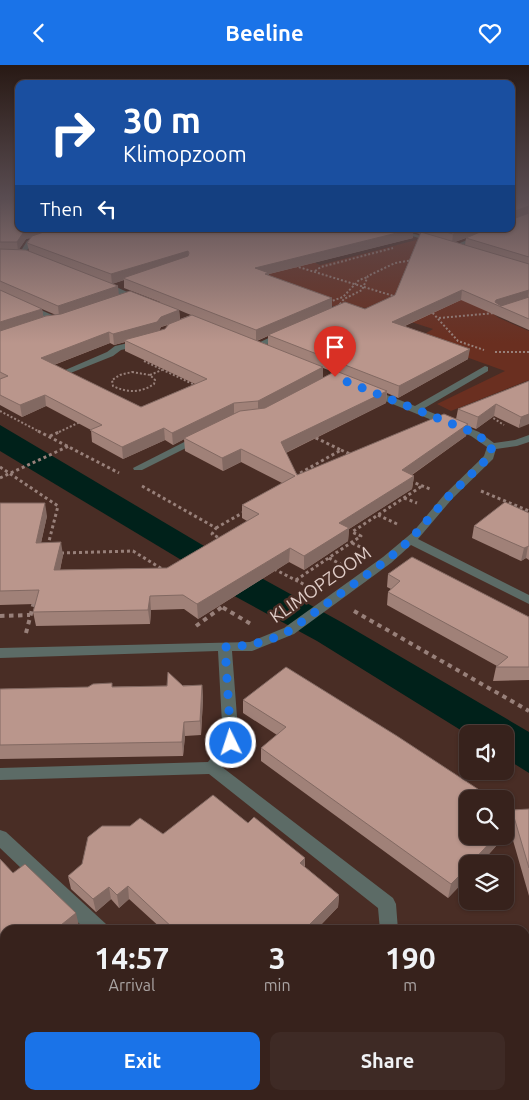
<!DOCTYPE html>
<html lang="en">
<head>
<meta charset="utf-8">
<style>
	:root { --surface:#37221c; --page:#3e2a25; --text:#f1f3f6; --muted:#aaa4a3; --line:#513f3b; --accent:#1a73e8 }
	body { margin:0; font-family:Ubuntu,sans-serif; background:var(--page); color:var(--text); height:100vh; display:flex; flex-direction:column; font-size:19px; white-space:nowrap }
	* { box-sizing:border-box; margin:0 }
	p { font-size:16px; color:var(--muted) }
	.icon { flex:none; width:28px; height:28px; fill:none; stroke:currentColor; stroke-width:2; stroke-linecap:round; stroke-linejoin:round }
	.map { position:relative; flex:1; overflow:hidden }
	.drawer { position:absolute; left:0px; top:860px; width:530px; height:175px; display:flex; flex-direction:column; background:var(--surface); border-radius:15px 15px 0 0; box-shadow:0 1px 4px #0004,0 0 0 1px var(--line) }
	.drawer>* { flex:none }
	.guide { position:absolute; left:15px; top:15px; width:500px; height:152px; border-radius:10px; box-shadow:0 1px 4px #0004,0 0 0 1px var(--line); background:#1a4fa0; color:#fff; overflow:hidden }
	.buttons { position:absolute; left:459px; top:660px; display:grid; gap:10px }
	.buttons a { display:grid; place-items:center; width:55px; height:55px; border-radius:10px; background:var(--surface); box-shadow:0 1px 4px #0004,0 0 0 1px var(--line); font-size:25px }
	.pin { position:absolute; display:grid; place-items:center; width:42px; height:42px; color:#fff; margin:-51px -21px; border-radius:50% 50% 50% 0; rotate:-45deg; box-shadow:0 0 5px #0007 }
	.pin .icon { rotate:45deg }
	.me { position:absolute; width:55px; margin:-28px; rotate:356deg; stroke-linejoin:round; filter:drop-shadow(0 0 4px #0008) }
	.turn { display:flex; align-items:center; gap:18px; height:105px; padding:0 25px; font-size:22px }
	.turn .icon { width:65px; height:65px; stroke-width:2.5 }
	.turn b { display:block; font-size:35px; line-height:42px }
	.then { display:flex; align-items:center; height:48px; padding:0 25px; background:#0003; gap:10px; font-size:19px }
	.eta { display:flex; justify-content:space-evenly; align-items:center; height:85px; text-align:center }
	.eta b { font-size:30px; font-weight:600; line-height:35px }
	.button { display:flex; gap:10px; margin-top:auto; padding:10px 25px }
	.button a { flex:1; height:58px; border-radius:10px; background:var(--accent); color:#fff; font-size:20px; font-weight:600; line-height:58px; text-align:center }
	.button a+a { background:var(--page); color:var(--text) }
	header { display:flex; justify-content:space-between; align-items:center; height:65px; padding:0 25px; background:var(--accent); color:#fff; font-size:22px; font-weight:600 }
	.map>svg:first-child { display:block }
	.green { fill:#6a2f20 }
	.water { fill:#00211a }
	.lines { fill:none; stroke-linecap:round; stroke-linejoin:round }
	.path-far3 { stroke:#98807a; stroke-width:2; stroke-dasharray:2 2; stroke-linecap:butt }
	.path-far2 { stroke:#98807a; stroke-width:3; stroke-dasharray:3 3; stroke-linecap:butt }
	.path-far1 { stroke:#98807a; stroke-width:4; stroke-dasharray:4.5 4.5; stroke-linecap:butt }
	.path { stroke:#98807a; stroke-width:5; stroke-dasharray:5.5 5.5; stroke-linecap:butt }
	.minor { fill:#5c6b66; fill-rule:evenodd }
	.wall { fill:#a08178; fill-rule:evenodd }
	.shaded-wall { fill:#826962 }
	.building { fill:#ba968c; stroke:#826962 }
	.route { stroke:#1a73e8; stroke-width:9; stroke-dasharray:0 16.2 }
	.labels { text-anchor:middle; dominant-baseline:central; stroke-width:5; stroke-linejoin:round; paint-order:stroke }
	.street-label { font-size:18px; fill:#e0cdc8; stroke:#492d25 }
</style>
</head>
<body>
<header><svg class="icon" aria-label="back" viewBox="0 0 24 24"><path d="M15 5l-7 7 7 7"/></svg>Beeline<svg class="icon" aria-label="heart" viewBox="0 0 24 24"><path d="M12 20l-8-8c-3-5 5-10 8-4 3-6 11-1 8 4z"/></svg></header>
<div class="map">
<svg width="529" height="1035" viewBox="0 0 529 1035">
	<rect width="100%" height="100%" fill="#492d25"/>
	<polygon class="green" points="201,164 293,188 320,200 420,174 469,232 499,253 529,266 529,315 451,346 437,339 505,306 416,274 433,264 368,243 333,241 269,219"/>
	<g class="water">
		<polygon points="0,360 221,491 198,505 0,386"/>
		<polygon points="243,503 343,558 529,667 529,708 505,693 505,669 467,669 317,576 216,521"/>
	</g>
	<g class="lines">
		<g class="path-far3">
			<polyline points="295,201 397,232"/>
			<polyline points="315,206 321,202 393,183"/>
			<polyline points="329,237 343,232 359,215 368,212"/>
			<polyline points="341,243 340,239 344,234 362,225 368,211 395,198 413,195"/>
			<polyline points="430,245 458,276 484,285"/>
			<polyline points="439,253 495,248"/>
			<polyline points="495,287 529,287"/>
			<polyline points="144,296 197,321"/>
			<path d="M132,307L150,310L155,315L154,319C141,328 127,328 113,321L112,315L120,310Z"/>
			<polyline points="150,310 162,305"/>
			<polyline points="0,346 40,367"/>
			<polyline points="490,351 504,360"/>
			<polyline points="59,367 80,357"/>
		</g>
		<g class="path-far2">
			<polyline points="38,366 119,408"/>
			<polyline points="50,371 61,366"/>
			<polyline points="341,385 352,390"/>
			<polyline points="0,402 58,441 48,480"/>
			<polyline points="295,411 341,385 314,372"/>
			<polyline points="0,413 69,381"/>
			<polyline points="410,416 430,424"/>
			<polyline points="142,421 216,463 212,469 221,474"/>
			<polyline points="481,426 529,446"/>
			<polyline points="404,433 417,438"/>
			<polyline points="378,450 397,459"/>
			<polyline points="216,463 244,447"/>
			<polyline points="352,478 367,485"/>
			<polyline points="61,488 133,486 162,504"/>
			<polyline points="329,493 344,501"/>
			<polyline points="274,504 313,524"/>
			<polyline points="296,515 361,471 352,467 422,421"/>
		</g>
		<g class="path-far1">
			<polyline points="215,538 251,559"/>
			<polyline points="354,546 529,646"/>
			<polyline points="0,551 30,550"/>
			<polyline points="196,561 222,542"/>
			<polyline points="26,568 34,537"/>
		</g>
		<polyline class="path" points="433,1030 436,1035"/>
		<g class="minor">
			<polygon points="66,164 75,164 32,178 24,190 19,189 27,176"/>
			<polygon points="389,164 398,164 438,176 435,178"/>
			<polygon points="494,164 502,164 455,183 450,182"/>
			<polygon points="99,217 105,217 143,234 136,236 99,221"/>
			<polygon points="0,227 59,253 65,253 66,255 62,258 56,258 0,232"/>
			<polygon points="281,267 288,269 259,283 252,281"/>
			<polygon points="141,275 145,278 144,280 121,285 113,291 63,311 60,312 56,309 107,287 115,281"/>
			<polygon points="485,301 488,302 488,306 423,344 479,367 494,378 515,375 529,370 529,377 517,381 496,384 493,394 452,434 418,474 529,530 529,539 411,480 391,498 294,569 252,586 232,586 239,678 222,702 393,833 396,839 398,865 380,865 378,843 209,709 0,715 0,703 208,697 223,677 218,586 0,593 0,583 250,577 284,563 383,492 413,467 444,430 484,391 487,382 471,371 368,329 368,325 374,325 415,341"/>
			<polygon points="198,370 202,371 202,375 142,405 134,405 133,403"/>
			<polygon points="0,765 6,767 106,859 108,865 86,865 0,783"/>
		</g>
	</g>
	<g class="wall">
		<path d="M0,134L19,164H511L529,134V265L461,235L405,261L468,294L398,333L387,328L386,338L286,388L297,410L456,354L458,344L529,316L519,363L494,351L476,364L468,361L466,371L412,410L414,411L412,424L349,464L348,476L304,505L289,497L198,554L184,544L151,545L150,559L36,561L33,547L35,539L0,540V438L47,451L41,478L63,490L60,505L167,503L247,456L242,453V440L282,418L241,397L223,406L185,386L184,374L173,380L165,375L123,394L92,377L91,365L46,341L22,352L0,340ZM413,167L420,169L395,230L365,244L296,258L332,243L269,211V209L413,173ZM30,173L27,178L29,186L19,184L26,174ZM466,173L465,180L455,177ZM124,215V223L160,237L119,230L112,219ZM42,244L56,250L43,251ZM179,245L186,248L191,250L180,254ZM168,260L165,264L159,266L161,262ZM268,271V280L257,276ZM125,277V286L195,319L141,342L54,300L110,278L114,280ZM323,303L334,307L323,313Z"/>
		<polygon points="529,448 529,495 526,493 521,496 472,473 474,461"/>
		<polygon points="388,509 529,552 529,615 493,616 496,602 497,601 387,540 388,527 391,524 387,522"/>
		<polygon points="202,620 203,634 201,670 185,671 183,691 0,694 0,624"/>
		<polygon points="243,635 468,771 505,771 480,799 468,799 468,812 448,833 261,696 261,683 277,670 243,648"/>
		<polygon points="505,742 511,746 512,745 529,744 529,831 510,765 505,771"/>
		<polygon points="248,758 305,793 305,802 339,830 338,842 316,865 163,865 129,834 119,843 111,834 96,847 71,824 68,811 163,769"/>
		<polygon points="0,794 13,808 79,861 74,865 5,865 5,938 3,931 0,928"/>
		<polygon points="81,1030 225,1030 220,1035 107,1035 105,1033 102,1035 86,1035"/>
		<polygon points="515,1030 525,1030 529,1035 516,1035"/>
	</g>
	<g class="shaded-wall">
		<polygon points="529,141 528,149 511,155 512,147"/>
		<polygon points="30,164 60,164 26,174 18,186 17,177 25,165"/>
		<polygon points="413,164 413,173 269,209 269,217 255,203"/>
		<polygon points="467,164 489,164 452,178 453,169"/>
		<polygon points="188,186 188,195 123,213 124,215 112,219 111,209"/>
		<polygon points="118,221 119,231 59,251 58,241"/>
		<polygon points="462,225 461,235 391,267 392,257"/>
		<polygon points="529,225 528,234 503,243 495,239 496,235"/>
		<polygon points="332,233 332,243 256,276 256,265"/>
		<polygon points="42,244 44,254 0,268 0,257"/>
		<polygon points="179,245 180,255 161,262 158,267 124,275 125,277 114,280 113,269"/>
		<polygon points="109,267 110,278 43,304 41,293"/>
		<polygon points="470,284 468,294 398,333 399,321"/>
		<polygon points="323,302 323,313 258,347 258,336"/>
		<polygon points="387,326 386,338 281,390 281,377"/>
		<polygon points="45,330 46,341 22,352 20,340"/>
		<polygon points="234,338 234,349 173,380 172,368"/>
		<polygon points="496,339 494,351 476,364 478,352"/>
		<polygon points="529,349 529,359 519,363 521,352"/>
		<polygon points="468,359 466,371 400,418 402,405"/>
		<polygon points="164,363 165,375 123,394 122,382"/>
		<polygon points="241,384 241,397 223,406 222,393"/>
		<polygon points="414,411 412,424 349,464 348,476 304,505 304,491 339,458"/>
		<polygon points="45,438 47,451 38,491 36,478"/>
		<polygon points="61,477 63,490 57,519 54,505"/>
		<polygon points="528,481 526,493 521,496 524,483"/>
		<polygon points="290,483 289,497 198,554 197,539"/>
		<polygon points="150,531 151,545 150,559 148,545"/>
		<polygon points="202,620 203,634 201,670 200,656"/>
		<polygon points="184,657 185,671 183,691 182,677"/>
		<polygon points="514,752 510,765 505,771 505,761"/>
		<polygon points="496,771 505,771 480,799 470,799"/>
		<polygon points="305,793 304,806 300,798"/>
		<polygon points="468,802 468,812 448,833 451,819"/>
		<polygon points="128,821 129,834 119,843 117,830"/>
		<polygon points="109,822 111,834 96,847 93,834"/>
		<polygon points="339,830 338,842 316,865 304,865"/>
		<polygon points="76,848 79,861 74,865 62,865 61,860"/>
		<polygon points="92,1030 104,1030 105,1033 102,1035 91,1035 90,1031"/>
		<polygon points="212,1030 225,1030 220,1035 207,1035"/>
	</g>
	<g class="building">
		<polygon points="0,134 19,134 19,164 30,164 25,165 17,177 0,177"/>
		<polygon points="511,134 529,134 529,141 512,147 511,149"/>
		<polygon points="529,148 529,192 466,173 487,164 511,164 511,153 513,154"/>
		<polygon points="53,164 413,164 255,203 269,208 265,209 332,233 256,265 123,213 188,191 189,188 188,186 111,209 27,178 32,171"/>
		<polygon points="435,164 467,164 453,169"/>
		<polygon points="421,167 529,199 529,225 496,235 495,237 501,241 529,232 529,254 462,225 392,257 470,284 399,321 268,270 345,237 365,244 395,230"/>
		<polygon points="0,184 26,185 118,221 58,241 0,216"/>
		<polygon points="0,225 42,244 0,257"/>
		<polygon points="130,226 179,245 161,252 157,257 113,269 109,267 41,293 141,342 207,314 124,275 165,264 169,259 192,250 323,302 258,336 234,338 172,368 164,363 122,382 90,365 102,360 45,330 20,340 0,330 0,314 8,311 0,307 0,266 46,251 61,249"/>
		<polygon points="336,306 387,326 281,377 297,410 444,349 468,359 402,405 414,411 339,458 349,463 304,491 290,483 197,539 183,530 150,531 148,545 33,547 39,525 0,526 0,438 45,438 36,478 61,477 54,505 167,503 259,449 242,440 295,411 241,384 222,393 184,373 240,346 265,343"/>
		<polygon points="529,316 529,349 521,352 496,339 478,352 458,344"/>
		<polygon points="505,437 529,448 529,481 524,483 474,461"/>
		<polygon points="412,492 529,552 529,602 496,602 508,592 388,527 400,516 388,509"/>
		<polygon points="286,602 397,671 493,734 468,734 468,771 496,771 470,799 468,799 468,802 451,819 261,683 286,662 243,635"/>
		<polygon points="168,607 183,621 202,620 200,656 184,657 182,677 0,680 0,624 88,622 93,619 112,618 112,622 167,621"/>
		<polygon points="213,730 248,758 254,752 305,793 300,798 339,830 304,865 175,865 128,821 117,830 109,822 93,834 68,811 82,799 88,772 102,761 130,761 140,753 163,769"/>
		<polygon points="505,742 512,746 512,745 529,744 529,803 514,752 505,761"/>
		<polygon points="0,794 13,808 25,799 76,848 61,860 65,865 5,865 5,933 2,929 5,926 0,920 0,906 2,904 0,902"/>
		<polygon points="525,898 529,901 529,1035 524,1035 522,1030 525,1030"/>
		<polygon points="110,1030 212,1030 207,1035 115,1035"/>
		<polygon points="280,1030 308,1030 309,1032 366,1031 366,1030 393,1030 393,1035 280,1035"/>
	</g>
	<linearGradient id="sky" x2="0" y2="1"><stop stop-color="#281914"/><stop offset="0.48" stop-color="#594c51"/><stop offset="1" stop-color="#594c51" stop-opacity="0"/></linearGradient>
	<rect width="529" height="278" fill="url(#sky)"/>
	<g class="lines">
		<path class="route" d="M231,678L225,582C249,581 268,577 289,566L387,495L410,475L448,432L489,392L492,381L475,368L335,312"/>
	</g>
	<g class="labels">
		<g class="street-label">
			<text transform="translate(320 519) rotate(-35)">KLIMOPZOOM</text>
		</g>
	</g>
</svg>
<div class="buttons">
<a><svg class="icon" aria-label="sound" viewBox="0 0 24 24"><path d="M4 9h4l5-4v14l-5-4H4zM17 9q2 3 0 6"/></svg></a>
<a><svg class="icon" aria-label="search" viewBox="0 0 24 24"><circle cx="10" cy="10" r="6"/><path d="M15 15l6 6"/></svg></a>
<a><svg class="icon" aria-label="layers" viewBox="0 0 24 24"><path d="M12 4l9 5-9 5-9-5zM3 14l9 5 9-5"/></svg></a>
</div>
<div class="pin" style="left:335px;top:312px;background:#d93025"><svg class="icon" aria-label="arrive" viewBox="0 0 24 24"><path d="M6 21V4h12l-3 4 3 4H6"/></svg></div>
<svg class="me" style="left:231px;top:678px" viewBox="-20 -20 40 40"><circle r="17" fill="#1a73e8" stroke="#fff" stroke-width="3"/><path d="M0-11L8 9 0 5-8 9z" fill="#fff"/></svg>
<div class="guide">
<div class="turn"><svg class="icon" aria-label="right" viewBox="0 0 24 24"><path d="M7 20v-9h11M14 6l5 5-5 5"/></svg><div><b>30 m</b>Klimopzoom</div></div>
<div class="then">Then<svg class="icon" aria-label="left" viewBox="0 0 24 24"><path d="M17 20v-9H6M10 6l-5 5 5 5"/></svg></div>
</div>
<section class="drawer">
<div class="eta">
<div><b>14:57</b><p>Arrival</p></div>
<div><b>3</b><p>min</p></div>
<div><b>190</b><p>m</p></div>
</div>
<div class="button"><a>Exit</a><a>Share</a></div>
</section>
</div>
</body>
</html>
